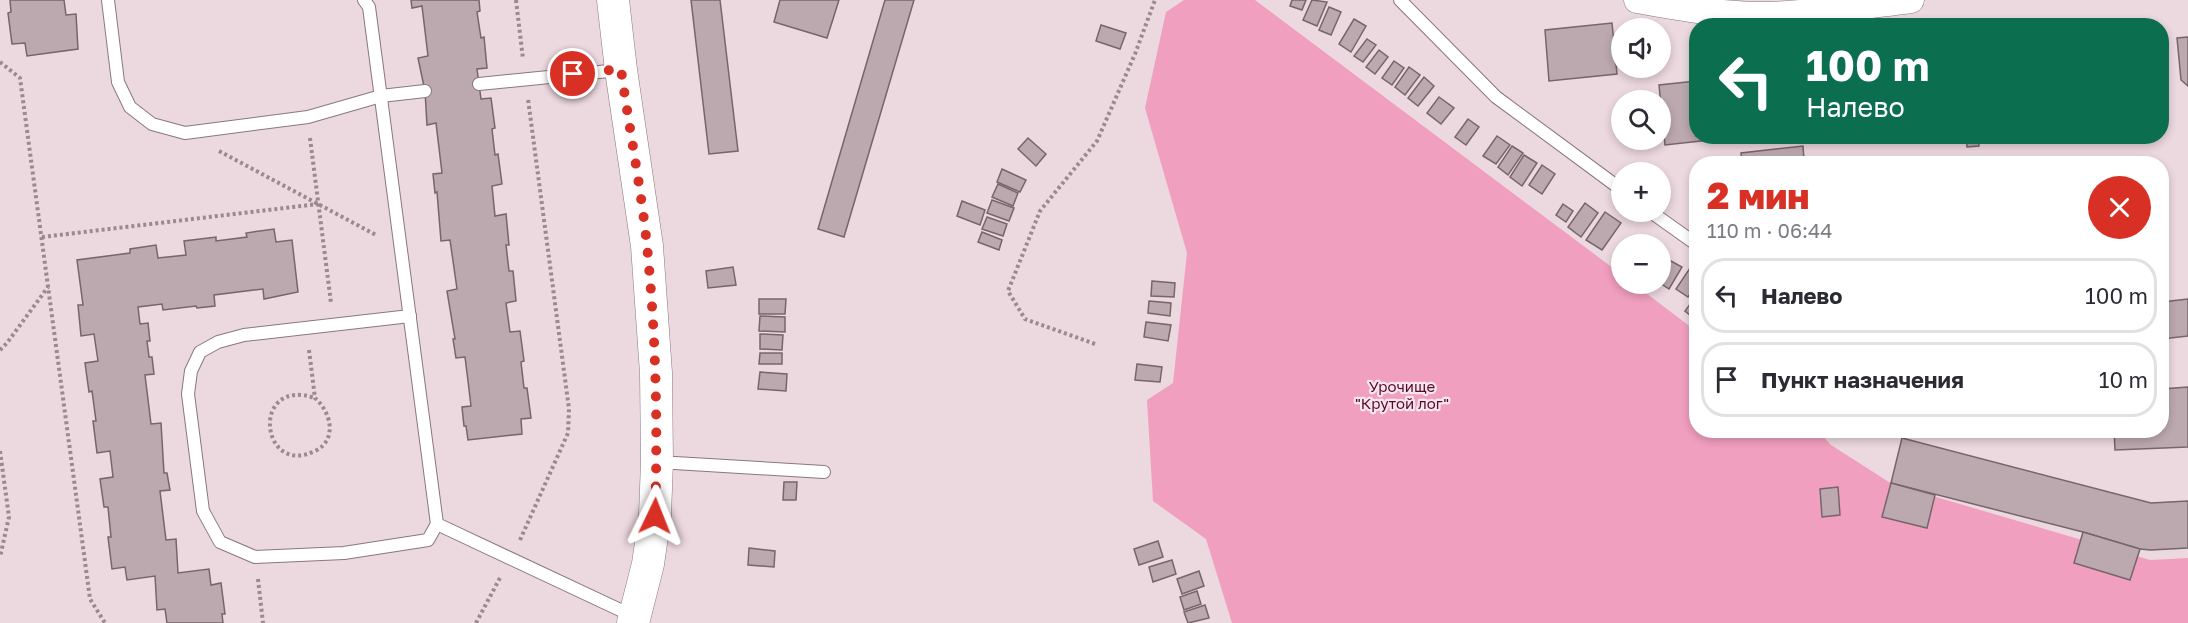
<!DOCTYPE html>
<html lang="ru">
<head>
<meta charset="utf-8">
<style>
	:root { --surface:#fff; --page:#f2f2f3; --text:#2b2b33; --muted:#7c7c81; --line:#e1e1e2; --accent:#d93025 }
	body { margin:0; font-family:"Golos Text",sans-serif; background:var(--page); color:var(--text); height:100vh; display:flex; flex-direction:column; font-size:22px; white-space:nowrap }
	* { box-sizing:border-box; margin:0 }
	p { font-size:20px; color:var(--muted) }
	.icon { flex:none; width:33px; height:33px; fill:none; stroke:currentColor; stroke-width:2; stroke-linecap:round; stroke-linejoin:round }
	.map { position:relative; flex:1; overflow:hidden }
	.drawer { position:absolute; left:1689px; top:156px; width:480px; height:282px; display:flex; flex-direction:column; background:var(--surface); border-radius:24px; box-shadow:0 3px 9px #0003 }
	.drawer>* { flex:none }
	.hud { position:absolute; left:1689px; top:18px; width:480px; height:126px; border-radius:24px; box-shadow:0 3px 9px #0003; background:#0b6e4f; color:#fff; overflow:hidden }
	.buttons { position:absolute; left:1611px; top:18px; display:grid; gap:12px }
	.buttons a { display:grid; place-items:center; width:60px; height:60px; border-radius:50%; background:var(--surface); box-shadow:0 3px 9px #0003; font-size:30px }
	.pin { position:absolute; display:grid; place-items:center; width:51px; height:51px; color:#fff; margin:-26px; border:3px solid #fff; border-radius:50%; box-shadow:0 2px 6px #0007 }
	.me { position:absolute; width:66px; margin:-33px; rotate:2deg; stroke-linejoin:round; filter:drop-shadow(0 0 4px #0008) }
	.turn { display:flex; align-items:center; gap:21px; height:126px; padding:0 18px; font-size:27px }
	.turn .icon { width:78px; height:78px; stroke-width:2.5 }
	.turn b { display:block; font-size:42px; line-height:51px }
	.round { display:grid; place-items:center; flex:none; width:63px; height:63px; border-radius:32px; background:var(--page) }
	.summary { display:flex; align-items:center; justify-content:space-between; height:102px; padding:0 18px }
	h1 { font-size:36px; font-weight:800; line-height:45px; color:var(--accent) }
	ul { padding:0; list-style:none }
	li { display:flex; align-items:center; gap:18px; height:75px; margin:0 12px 9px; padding:0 6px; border:3px solid var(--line); border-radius:24px }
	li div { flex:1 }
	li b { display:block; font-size:22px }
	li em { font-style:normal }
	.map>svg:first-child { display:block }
	.green { fill:#f19fbe }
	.building { fill:#bca9af; stroke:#76656a; stroke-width:1.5 }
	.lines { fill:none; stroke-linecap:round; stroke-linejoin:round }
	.service-casing { stroke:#89787e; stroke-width:14 }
	.minor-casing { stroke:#89787e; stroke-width:27 }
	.tertiary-casing { stroke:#89787e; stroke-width:33 }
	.path { stroke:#988a8f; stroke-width:4; stroke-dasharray:3 3; stroke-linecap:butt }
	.service { stroke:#fff; stroke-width:12 }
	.minor { stroke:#fff; stroke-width:26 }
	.tertiary { stroke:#fff; stroke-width:32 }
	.route { stroke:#d93025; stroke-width:10; stroke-dasharray:0 18 }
	.labels { text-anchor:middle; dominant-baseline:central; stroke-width:4.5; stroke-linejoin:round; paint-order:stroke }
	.park-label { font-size:15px; fill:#54082f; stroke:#f9e5ec }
</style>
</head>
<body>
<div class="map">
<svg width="2188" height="623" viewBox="0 0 2188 623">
	<rect width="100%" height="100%" fill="#ecd8df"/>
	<polygon class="green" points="1184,0 1255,0 1621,274 1622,284 1634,284 1696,331 1696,430 1818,431 1831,445 1892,484 2150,560 2188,558 2188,623 1232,623 1206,539 1153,501 1147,400 1173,383 1187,253 1145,108 1166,12"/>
	<g class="building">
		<polygon points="10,0 64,0 66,15 76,14 78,49 27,56 25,43 12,44 8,13 11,12"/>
		<polygon points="411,0 479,0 480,11 477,12 481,38 484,37 487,68 477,69 481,99 491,98 495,128 492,129 495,155 498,154 502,184 492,186 495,216 506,214 509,245 506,245 509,271 513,271 516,301 506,303 510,332 520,331 524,361 521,362 524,388 527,388 531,418 521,419 522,434 468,440 466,426 464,426 462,407 471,406 468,381 465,357 456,358 453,339 455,339 447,291 457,289 450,240 441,241 437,192 435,193 433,174 442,173 436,123 427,125 425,91 418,58 428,56 422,6 412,8"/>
		<polygon points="691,0 720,0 738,151 709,154"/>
		<polygon points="780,0 839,0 827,38 774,22"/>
		<polygon points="885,0 914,0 844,237 818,229"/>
		<polygon points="1292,0 1306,0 1302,10 1290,6"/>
		<polygon points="1312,0 1327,2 1317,26 1303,20"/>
		<polygon points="1329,7 1341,12 1331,35 1319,30"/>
		<polygon points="1354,19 1366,26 1351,52 1339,44"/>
		<polygon points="1612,23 1617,74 1549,81 1545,30"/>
		<polygon points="1101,25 1126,33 1120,49 1096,41"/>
		<polygon points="2188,37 2188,86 2181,80 2177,38"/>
		<polygon points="1367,39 1376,45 1363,62 1354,56"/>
		<polygon points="1379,50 1388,57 1375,74 1366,67"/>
		<polygon points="1394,61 1404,68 1392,85 1382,78"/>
		<polygon points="1409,67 1420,75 1405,95 1395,87"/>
		<polygon points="1424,77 1434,86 1418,106 1408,98"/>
		<polygon points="1696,81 1696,136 1719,136 1719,139 1665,145 1659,85"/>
		<polygon points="1439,97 1454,108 1441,124 1427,113"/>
		<polygon points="1468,119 1479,127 1466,145 1455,137"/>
		<polygon points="1497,136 1510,145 1496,164 1483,156"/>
		<polygon points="1966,136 1978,136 1979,146 1967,147"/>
		<polygon points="1028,138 1046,154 1036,166 1018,149"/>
		<polygon points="1512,146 1523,153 1508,175 1498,167"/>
		<polygon points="1803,146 1804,160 1813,160 1813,164 1742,164 1741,153"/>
		<polygon points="1524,155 1537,163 1522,186 1510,177"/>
		<polygon points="1542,165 1555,174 1542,194 1529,185"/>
		<polygon points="1002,169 1026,180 1020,192 997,182"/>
		<polygon points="998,184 1018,193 1013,206 992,197"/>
		<polygon points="992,200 1014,208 1009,221 987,213"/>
		<polygon points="962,201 985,210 980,225 957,216"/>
		<polygon points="1585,203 1598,213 1581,237 1568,227"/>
		<polygon points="1563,204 1573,211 1566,222 1556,215"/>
		<polygon points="1605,212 1621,223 1602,250 1586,240"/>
		<polygon points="987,217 1007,224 1003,236 982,229"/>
		<polygon points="274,229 276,242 292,240 298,292 264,299 263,289 214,295 215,306 197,308 196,306 163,310 162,304 138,307 140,324 148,323 150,341 147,341 149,357 152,357 154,374 145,375 151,424 161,423 164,473 167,473 170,490 160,491 166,540 176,539 178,573 209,569 211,585 221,583 225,614 222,614 223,623 167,623 165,609 157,610 155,576 127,580 125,567 112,569 108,537 111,537 108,507 104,507 100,479 113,477 110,451 97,453 93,421 96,421 92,391 89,392 85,363 98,361 94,334 81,336 78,305 83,305 77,260 130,253 130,249 156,245 158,258 186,255 184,241 216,237 216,241 247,237 246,233"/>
		<polygon points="982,232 1002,240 999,250 978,242"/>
		<polygon points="1669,260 1682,267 1669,289 1660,283 1660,274"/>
		<polygon points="733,267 736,285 708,288 706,271"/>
		<polygon points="1690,268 1696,273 1696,285 1688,297 1676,289"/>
		<polygon points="1152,281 1175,283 1174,297 1151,296"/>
		<polygon points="1696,296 1696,320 1685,311"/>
		<polygon points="759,299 786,299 785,314 759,314"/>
		<polygon points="2188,299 2188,336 2162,339 2162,302"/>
		<polygon points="1149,301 1171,303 1170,316 1148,313"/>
		<polygon points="760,316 785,317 785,332 759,331"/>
		<polygon points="1146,322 1171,325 1168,341 1144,337"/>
		<polygon points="760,334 783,335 782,350 760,349"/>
		<polygon points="760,353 782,353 782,364 759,364"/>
		<polygon points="1137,364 1162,367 1160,382 1135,380"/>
		<polygon points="760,372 787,374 786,391 758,389"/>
		<polygon points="2188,387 2188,447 2115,450 2114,430 2162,430 2162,389"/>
		<polygon points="1902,438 2151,503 2188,501 2188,548 2151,550 2140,549 2083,532 1891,483"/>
		<polygon points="784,482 797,482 796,500 783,500"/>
		<polygon points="1891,483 1935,495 1927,528 1882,517"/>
		<polygon points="1838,487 1840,515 1822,517 1820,489"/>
		<polygon points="2083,532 2140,549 2130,580 2074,563"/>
		<polygon points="1158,541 1163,557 1139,565 1134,549"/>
		<polygon points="749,548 775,551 774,567 748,565"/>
		<polygon points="1172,560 1176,574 1153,582 1149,567"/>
		<polygon points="1199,571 1204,586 1182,594 1177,579"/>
		<polygon points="1197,591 1201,604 1184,610 1180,597"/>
		<polygon points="1205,605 1209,618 1188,623 1184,612"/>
	</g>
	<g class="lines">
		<defs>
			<g id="service">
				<polyline points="108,0 118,82 130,107 152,124 185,133 308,117 381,96 425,91"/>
				<polyline points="364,0 369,7 437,524 633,616"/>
				<polyline points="1400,0 1496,97 1622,190"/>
				<polyline points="479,84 619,70"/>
				<polyline points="1651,212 1696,244"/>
				<polyline points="410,316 244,335 218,342 200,352 191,371 188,394 203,511 220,542 255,557 344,553 428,540 437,524"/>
				<polyline points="658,462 824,472"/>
			</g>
			<path id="minor" d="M1637,0C1687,9 1737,18 1788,14C1829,11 1870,5 1911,0"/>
			<polyline id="tertiary" points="613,0 621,70 647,246 656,373 657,462 655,515 648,564 633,623"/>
		</defs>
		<use href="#service" class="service-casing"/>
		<use href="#minor" class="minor-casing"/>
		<use href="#tertiary" class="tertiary-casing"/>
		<g class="path">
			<polyline points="516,0 523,59"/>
			<polyline points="0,62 20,78 90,599 105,623"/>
			<polyline points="310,138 331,303"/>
			<polyline points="219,151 376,235"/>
			<polyline points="42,237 318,204"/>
			<polyline points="1095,344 1025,319 1008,291 1040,211 1097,141 1135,54 1155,0"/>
			<polyline points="0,350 7,343 48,287"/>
			<path d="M309,350L315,398C331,412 338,440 315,451C260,478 250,376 315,398"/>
			<polyline points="0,451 9,517 0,557"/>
			<polyline points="520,540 568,433 569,409 528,99"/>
			<polyline points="258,579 263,623"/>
			<polyline points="476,623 501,576"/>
		</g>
		<use href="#service" class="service"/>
		<use href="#minor" class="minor"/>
		<use href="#tertiary" class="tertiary"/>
	</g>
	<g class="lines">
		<path class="route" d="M573,74L621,69C629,128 641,187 647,246C656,335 658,426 655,516"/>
	</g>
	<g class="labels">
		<g class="park-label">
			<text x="1402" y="386">Урочище<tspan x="1402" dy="17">"Крутой лог"</tspan></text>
		</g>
	</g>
</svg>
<div class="buttons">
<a><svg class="icon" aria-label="sound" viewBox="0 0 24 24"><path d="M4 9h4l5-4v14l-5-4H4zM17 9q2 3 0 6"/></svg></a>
<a><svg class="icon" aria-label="search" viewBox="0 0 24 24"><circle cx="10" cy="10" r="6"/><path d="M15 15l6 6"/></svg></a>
<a>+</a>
<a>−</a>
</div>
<div class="pin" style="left:573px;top:74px;background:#d93025"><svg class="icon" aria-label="arrive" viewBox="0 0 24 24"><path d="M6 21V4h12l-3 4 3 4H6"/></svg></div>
<svg class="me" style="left:655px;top:516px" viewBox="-20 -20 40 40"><path d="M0-17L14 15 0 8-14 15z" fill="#d93025" stroke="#fff" stroke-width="4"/></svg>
<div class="hud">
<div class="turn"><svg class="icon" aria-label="left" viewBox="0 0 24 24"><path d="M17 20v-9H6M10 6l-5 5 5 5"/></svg><div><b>100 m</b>Налево</div></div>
</div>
<section class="drawer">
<div class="summary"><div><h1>2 мин</h1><p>110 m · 06:44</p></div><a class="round" style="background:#d93025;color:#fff"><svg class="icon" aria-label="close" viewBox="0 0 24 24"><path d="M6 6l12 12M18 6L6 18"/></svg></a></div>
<ul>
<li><svg class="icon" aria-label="left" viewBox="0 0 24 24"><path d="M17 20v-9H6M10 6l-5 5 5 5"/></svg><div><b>Налево</b></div><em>100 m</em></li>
<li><svg class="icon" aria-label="arrive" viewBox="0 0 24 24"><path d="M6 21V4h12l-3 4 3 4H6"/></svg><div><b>Пункт назначения</b></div><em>10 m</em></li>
</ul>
</section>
</div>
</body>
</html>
